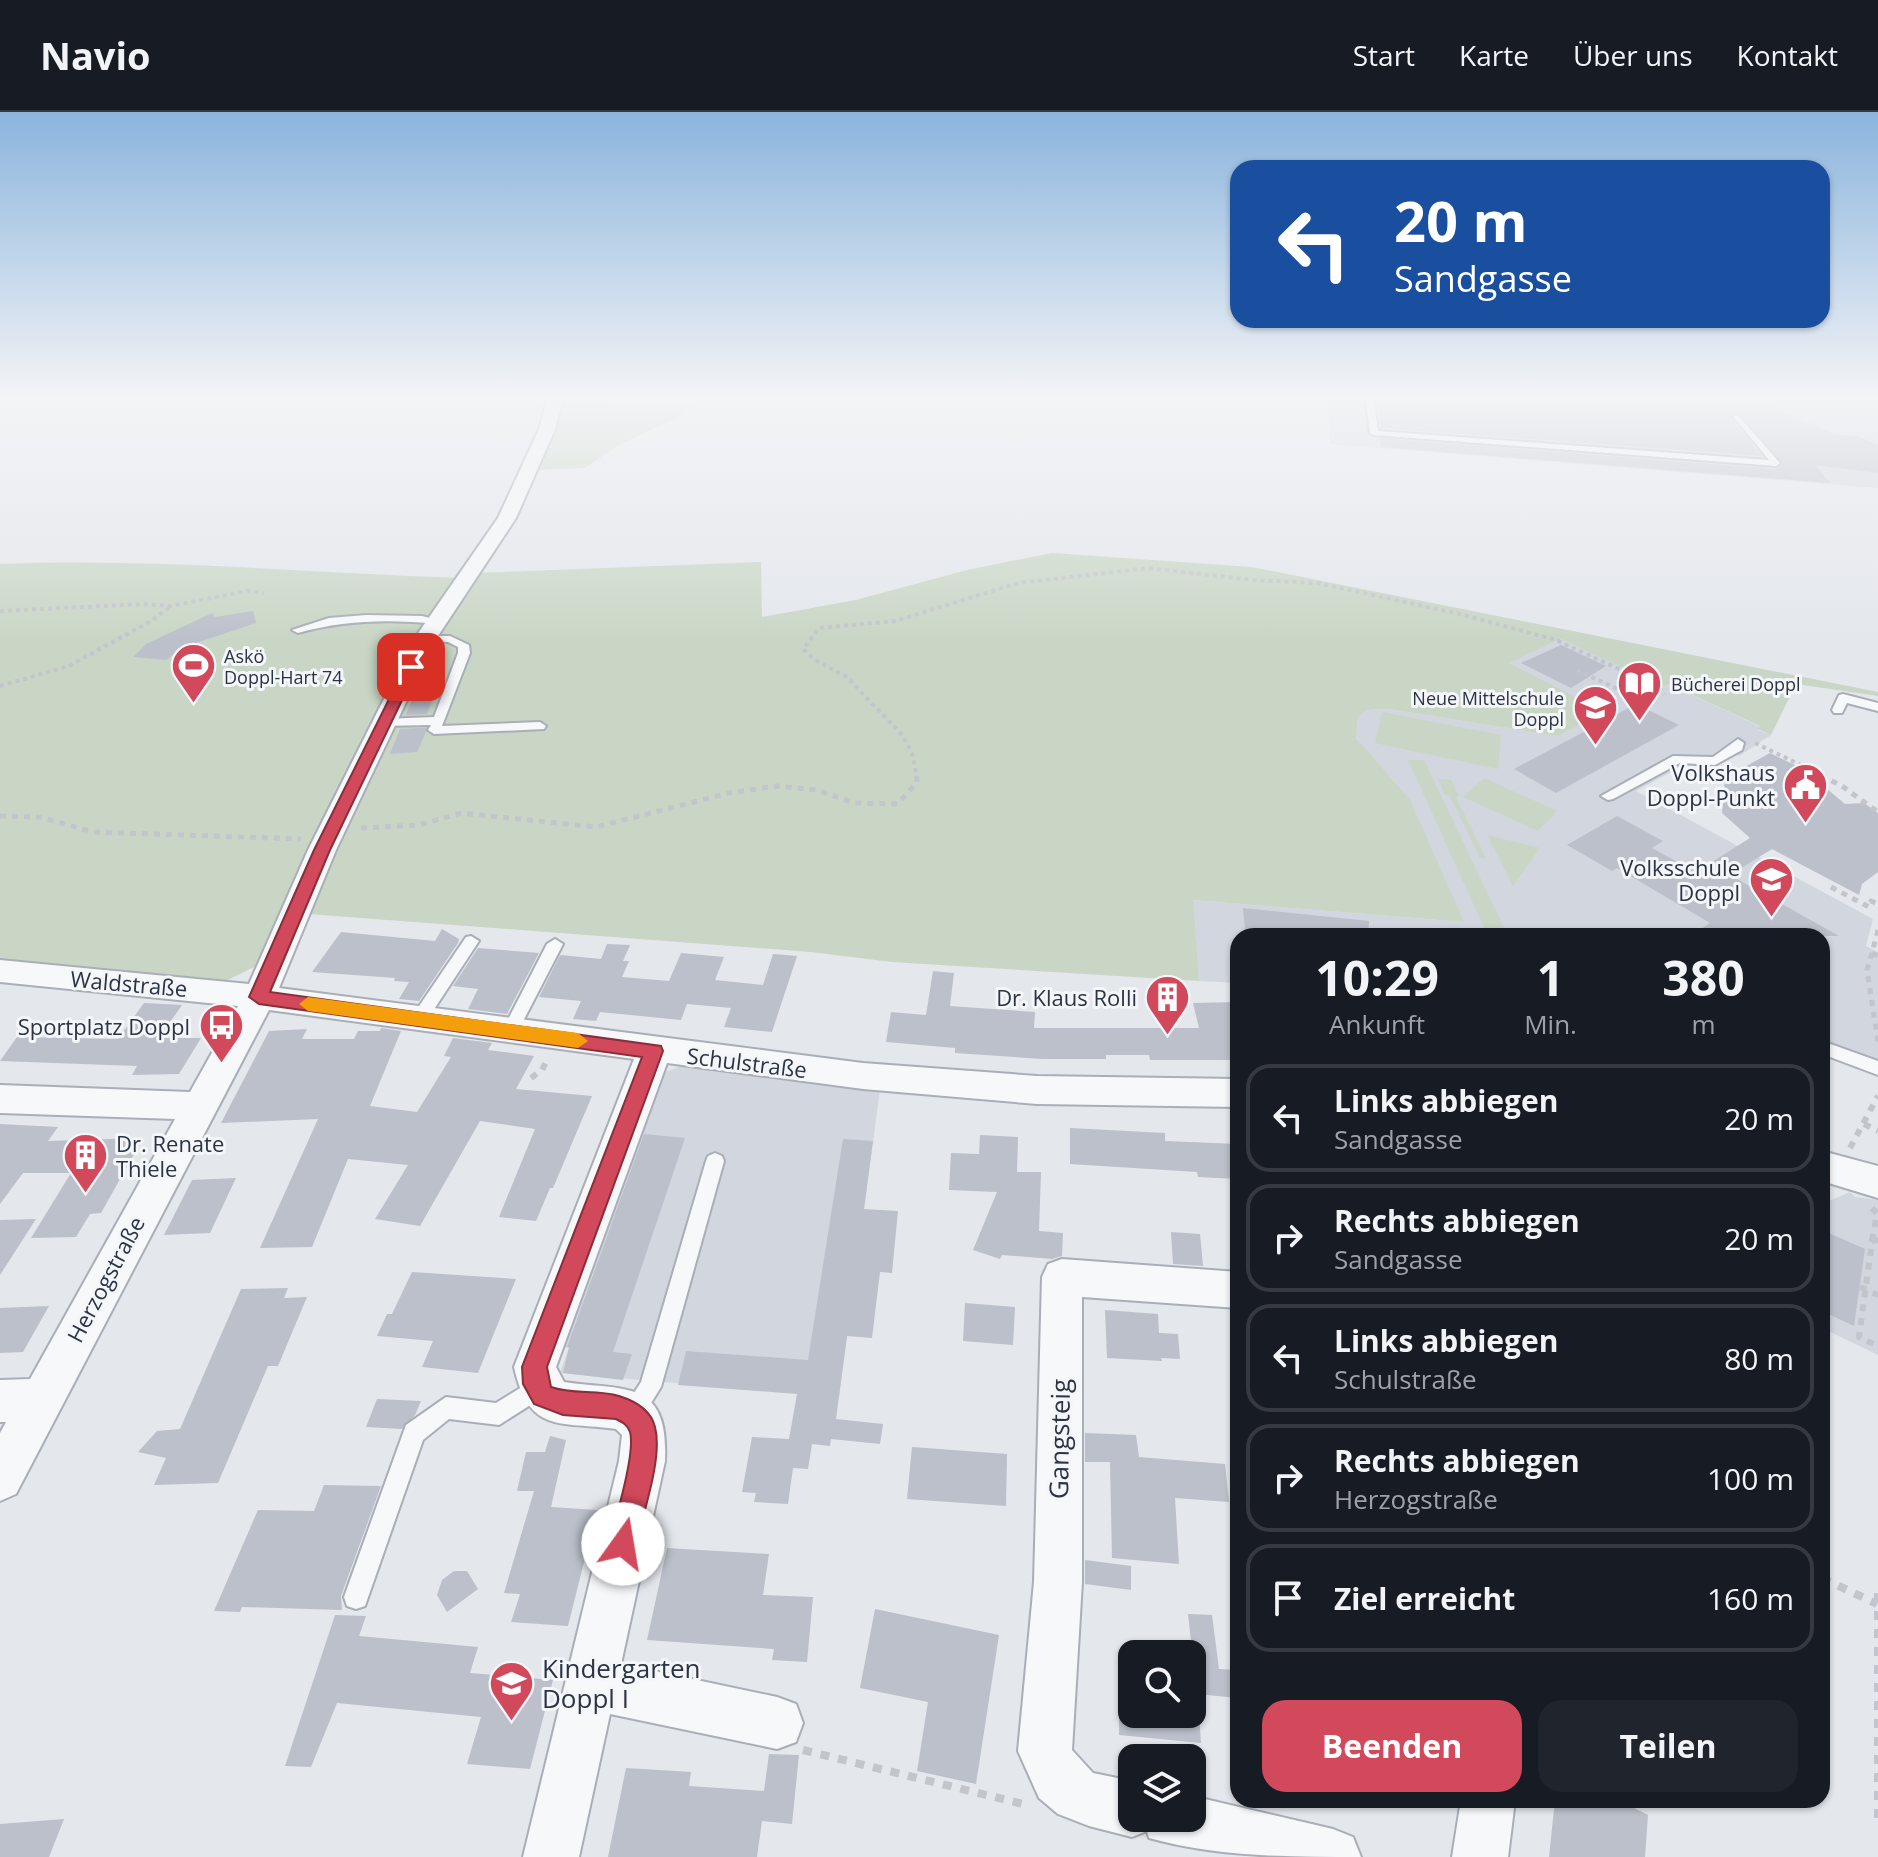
<!DOCTYPE html>
<html lang="de">
<head>
<meta charset="utf-8">
<style>
	:root { --surface:#171b24; --page:#20242c; --text:#f1f3f6; --muted:#9ea1a6; --line:#363941; --accent:#d1495b }
	body { margin:0; font-family:"Open Sans",sans-serif; background:var(--page); color:var(--text); height:100vh; display:flex; flex-direction:column; font-size:30px; white-space:nowrap }
	* { box-sizing:border-box; margin:0 }
	p { font-size:26px; color:var(--muted) }
	.icon { flex:none; width:44px; height:44px; fill:none; stroke:currentColor; stroke-width:2; stroke-linecap:round; stroke-linejoin:round }
	.map { position:relative; flex:1; overflow:hidden }
	.sheet { position:absolute; left:1230px; top:816px; width:600px; height:880px; display:flex; flex-direction:column; background:var(--surface); border-radius:24px; box-shadow:0 2px 6px #0004 }
	.sheet>* { flex:none }
	.top-card { position:absolute; left:1230px; top:48px; width:600px; height:168px; border-radius:24px; box-shadow:0 2px 6px #0004; background:#1a4fa0; color:#fff; overflow:hidden }
	.fabs { position:absolute; left:1118px; top:1528px; display:grid; gap:16px }
	.fabs a { display:grid; place-items:center; width:88px; height:88px; border-radius:16px; background:var(--surface); box-shadow:0 2px 6px #0004; font-size:40px }
	.pin { position:absolute; display:grid; place-items:center; width:68px; height:68px; color:#fff; margin:-34px; border-radius:16px; box-shadow:0 4px 12px #0006 }
	.me { position:absolute; width:88px; margin:-44px; rotate:13deg; stroke-linejoin:round; filter:drop-shadow(0 0 6px #0008) }
	.turn { display:flex; align-items:center; gap:28px; height:168px; padding:0 32px; font-size:36px }
	.turn .icon { width:104px; height:104px; stroke-width:2.5 }
	.turn b { display:block; font-size:56px; line-height:68px }
	.eta { display:flex; justify-content:space-evenly; align-items:center; height:136px; text-align:center }
	.eta b { font-size:48px; font-weight:700; line-height:56px }
	.primary-button { display:flex; gap:16px; margin-top:auto; padding:16px 32px }
	.primary-button a { flex:1; height:92px; border-radius:24px; background:var(--accent); color:#fff; font-size:32px; font-weight:700; line-height:92px; text-align:center }
	.primary-button a+a { background:var(--page); color:var(--text) }
	ul { padding:0; list-style:none }
	li { display:flex; align-items:center; gap:24px; height:108px; margin:0 16px 12px; padding:0 16px; border:4px solid var(--line); border-radius:24px }
	li div { flex:1 }
	li b { display:block; font-size:30px }
	li em { font-style:normal }
	header { display:flex; align-items:center; gap:48px; box-sizing:border-box; height:112px; padding:0 40px; background:var(--surface); border-bottom:2px solid var(--line) }
	header strong { font-size:38px }
	nav { display:flex; gap:44px; margin-inline-start:auto; font-size:28px }
	.map>svg:first-child { display:block }
	.built { fill:#d2d6de }
	.green { fill:#c9d6c5 }
	.building { fill:#bbc0ca }
	.lines { fill:none; stroke-linecap:round; stroke-linejoin:round }
	.lane-casing { stroke:#a9aeb7; stroke-width:4 }
	.street-casing { stroke:#a9aeb7; stroke-width:4 }
	.path-far3 { stroke:#c2c5cb; stroke-width:4; stroke-dasharray:4 4; stroke-linecap:butt }
	.path-far2 { stroke:#c2c5cb; stroke-width:5; stroke-dasharray:6 6; stroke-linecap:butt }
	.path-far1 { stroke:#c2c5cb; stroke-width:6; stroke-dasharray:7 7; stroke-linecap:butt }
	.path { stroke:#c2c5cb; stroke-width:8; stroke-dasharray:9 9; stroke-linecap:butt }
	.lane { fill:#f7f8fa; fill-rule:evenodd }
	.street { fill:#f7f8fa; fill-rule:evenodd }
	.route { fill:#d1495b; stroke:#882f3b; stroke-width:2 }
	.slow { fill:#f59e0b }
	.labels { text-anchor:middle; dominant-baseline:central; stroke-width:6; stroke-linejoin:round; paint-order:stroke }
	.far-poi-label { font-size:18px; fill:#2b3445; stroke:#f4f6f9; text-anchor:start }
	.poi-label { font-size:22px; fill:#2b3445; stroke:#f4f6f9; text-anchor:end }
	.street-label { font-size:22px; fill:#2b3445; stroke:#f4f6f9 }
	.near-street-label { font-size:26px; fill:#2b3445; stroke:#f4f6f9 }
	.near-poi-label { font-size:26px; fill:#2b3445; stroke:#f4f6f9; text-anchor:start }
</style>
</head>
<body>
<header>
<strong>Navio</strong>
<nav><a>Start</a><a>Karte</a><a>Über uns</a><a>Kontakt</a></nav>
</header>
<div class="map">
<svg width="1878" height="1745" viewBox="0 0 1878 1745">
	<rect width="100%" height="100%" fill="#e4e7ec"/>
	<g class="built">
		<polygon points="1328,284 1878,284 1878,376 1330,332"/>
		<polygon points="1561,527 1663,575 1669,572 1761,615 1758,618 1771,623 1739,644 1728,638 1705,651 1690,650 1636,679 1873,807 1866,834 1878,840 1878,962 1822,941 1822,824 1238,824 1238,871 1199,869 1192,788 1463,810 1356,625 1358,605 1367,598 1389,597 1557,624 1508,551"/>
		<polygon points="681,954 880,977 839,1285 560,1261 569,1236 560,1234 663,961"/>
		<polygon points="1850,1080 1855,1085 1878,1088 1878,1243 1822,1216 1822,1092"/>
	</g>
	<g class="green">
		<polygon points="558,290 694,294 678,305 617,334 585,356 536,358"/>
		<path d="M1052,441L1252,455L1878,580V584L1796,572L1771,623L1758,617L1760,614L1669,572L1663,575L1561,527L1509,551L1605,600L1557,624L1389,597L1367,598L1358,605L1356,626L1410,688L1464,810L1193,788L1199,869L892,850L811,840L308,802L262,851L226,869L0,849V452C154,446 307,461 461,466L432,527L476,461L761,450L762,505L856,488L967,458Z"/>
		<polygon points="1382,600 1501,623 1498,657 1375,631"/>
		<polygon points="1408,648 1424,648 1506,820 1486,820"/>
		<polygon points="1484,666 1557,699 1538,719 1463,685"/>
		<polygon points="1438,667 1451,668 1459,684 1456,685 1486,746 1480,746 1450,684 1445,683"/>
		<polygon points="1487,723 1540,736 1513,774"/>
	</g>
	<g class="building">
		<polygon points="1376,284 1744,284 1835,322 1857,324 1878,333 1878,361 1815,353 1830,371 1381,335 1380,326 1776,357 1783,351 1738,299 1732,301 1731,306 1762,344 1381,316"/>
		<polygon points="253,499 256,511 184,535 166,548 133,545 146,532 212,501 215,505"/>
		<polygon points="1561,533 1606,554 1571,576 1521,551"/>
		<polygon points="419,572 436,578 427,602 406,603"/>
		<polygon points="1636,592 1679,613 1556,681 1514,657"/>
		<polygon points="422,616 426,616 426,620 417,640 390,642 400,617"/>
		<polygon points="1770,641 1817,664 1814,666 1845,692 1864,691 1878,701 1878,760 1862,772 1859,783 1772,737 1730,763 1839,824 1691,824 1710,811 1617,756 1612,759 1567,733 1617,704 1663,729 1652,736 1696,760 1750,726 1722,701 1725,666"/>
		<polygon points="1243,796 1369,809 1368,824 1263,824 1262,819 1245,817"/>
		<polygon points="442,817 459,827 458,831 419,889 399,887 409,870 394,869 395,866 312,860 341,820 435,829"/>
		<polygon points="607,832 630,833 623,849 629,849 622,865 669,869 681,841 724,845 715,868 763,873 773,842 797,844 772,920 724,915 731,896 687,892 681,908 600,900 596,909 573,907 581,889 539,885 560,843 601,847"/>
		<polygon points="478,836 539,841 507,902 468,897 478,877 453,874"/>
		<polygon points="933,859 954,861 950,894 1035,900 1034,916 1199,916 1193,891 1238,890 1238,948 1150,948 1149,943 1106,943 1106,947 1042,947 955,941 955,936 886,930 891,900 926,903"/>
		<polygon points="144,891 182,893 159,926 201,926 179,962 132,963 137,954 0,949 17,925 118,927"/>
		<polygon points="381,916 401,919 370,994 417,1000 451,945 444,944 453,926 492,931 488,938 534,944 516,977 592,984 553,1076 550,1076 536,1109 499,1105 535,1017 480,1009 420,1114 375,1107 408,1053 348,1047 312,1135 260,1136 318,1007 221,1011 269,919 307,917 302,927 354,927 358,919 380,919"/>
		<polygon points="0,1012 58,1015 48,1029 143,1026 101,1101 90,1102 76,1125 31,1126 71,1061 23,1061 0,1092"/>
		<polygon points="1070,1016 1165,1021 1165,1029 1238,1032 1238,1067 1198,1065 1197,1060 1070,1052"/>
		<polygon points="644,1022 685,1026 613,1240 632,1242 623,1268 563,1261 569,1235 567,1235"/>
		<polygon points="980,1023 1018,1025 1017,1060 1041,1060 1039,1119 1063,1121 1062,1144 1052,1147 1002,1143 1000,1147 973,1138 997,1080 949,1078 951,1041 979,1042"/>
		<polygon points="843,1027 873,1029 864,1097 898,1099 892,1161 880,1160 872,1226 847,1224 836,1307 883,1312 880,1332 831,1327 830,1334 812,1332 808,1357 793,1356 788,1392 754,1390 756,1381 742,1380 752,1325 789,1327 797,1282 678,1273 686,1239 808,1248"/>
		<polygon points="236,1066 210,1121 164,1123 192,1068"/>
		<polygon points="36,1107 0,1163 0,1108"/>
		<polygon points="1822,1118 1865,1137 1854,1214 1822,1199"/>
		<polygon points="1171,1120 1200,1122 1203,1154 1173,1152"/>
		<polygon points="412,1160 516,1167 478,1261 422,1255 433,1229 377,1224 387,1202 392,1202"/>
		<polygon points="288,1176 284,1186 307,1185 278,1254 268,1254 218,1371 154,1373 166,1346 138,1340 157,1319 180,1317 241,1177"/>
		<polygon points="965,1191 1015,1195 1013,1233 963,1229"/>
		<polygon points="49,1194 23,1240 0,1241 0,1196"/>
		<polygon points="1105,1198 1158,1202 1159,1221 1178,1222 1180,1247 1161,1246 1162,1249 1107,1246"/>
		<polygon points="377,1287 421,1289 415,1303 402,1317 366,1315"/>
		<polygon points="1085,1321 1136,1323 1139,1345 1225,1352 1229,1390 1175,1386 1179,1452 1112,1446 1110,1350 1085,1350"/>
		<polygon points="550,1324 566,1328 551,1395 597,1398 568,1514 511,1510 520,1482 504,1481 534,1379 517,1379 526,1340 545,1340"/>
		<polygon points="912,1335 1007,1342 1006,1394 907,1387"/>
		<polygon points="324,1373 381,1374 341,1484 342,1498 242,1495 240,1500 214,1499 258,1398 314,1399"/>
		<polygon points="667,1436 769,1442 763,1483 813,1485 807,1550 772,1548 774,1537 647,1528"/>
		<polygon points="1085,1448 1131,1454 1131,1478 1085,1472"/>
		<polygon points="454,1459 467,1459 478,1477 447,1500 437,1483 442,1468"/>
		<polygon points="875,1497 999,1523 976,1672 917,1659 928,1590 860,1576"/>
		<polygon points="1188,1502 1212,1503 1219,1557 1238,1558 1238,1586 1197,1582"/>
		<polygon points="335,1503 366,1504 359,1524 478,1535 470,1561 553,1568 530,1657 467,1652 481,1605 337,1591 311,1655 285,1654"/>
		<polygon points="1119,1602 1199,1602 1201,1631 1119,1623"/>
		<polygon points="769,1642 799,1643 792,1712 762,1709 757,1745 608,1745 626,1656 691,1660 689,1674 764,1679"/>
		<polygon points="1555,1688 1630,1688 1630,1694 1648,1703 1645,1745 1549,1745"/>
		<polygon points="64,1707 49,1745 0,1745 0,1712"/>
	</g>
	<g class="lines">
		<defs>
			<g id="lane">
				<polygon points="1365,284 1373,284 1378,319 1769,348 1733,304 1737,302 1780,351 1776,354 1374,323 1370,321"/>
				<path d="M366,503L422,504L442,509L437,512C389,507 344,508 298,521L292,518L329,506Z"/>
				<polygon points="425,524 450,524 469,533 470,541 442,614 540,610 546,614 544,617 434,622 428,618 431,613 379,614 377,611 383,607 434,605 458,541 458,535 448,530 421,529 419,527"/>
				<polygon points="1843,582 1878,591 1878,599 1847,591 1842,601 1834,601 1832,598 1839,583"/>
				<polygon points="1738,627 1744,631 1742,638 1715,653 1680,651 1613,687 1608,688 1601,684 1673,644 1713,645"/>
				<polygon points="471,824 479,829 425,911 413,911 411,907 413,903 466,825"/>
				<polygon points="555,827 563,832 518,919 516,923 504,923 502,919 547,832"/>
				<polygon points="1822,929 1878,949 1878,963 1822,942"/>
				<polygon points="715,1041 722,1044 724,1049 661,1275 640,1309 632,1312 624,1309 621,1301 641,1270 706,1049 708,1044"/>
				<polygon points="538,1265 546,1269 549,1276 546,1283 499,1313 449,1307 423,1328 365,1494 356,1497 347,1494 344,1485 406,1313 446,1285 496,1291"/>
			</g>
			<g id="street">
				<path d="M548,284H564L555,317L516,406L436,527L336,738L279,876L863,951L1037,964L1238,967V995L1037,992L863,977L667,951L556,1255L564,1270C625,1279 669,1266 665,1349L621,1552L777,1585L796,1592L803,1611L796,1630L777,1637L610,1602L579,1745H523L619,1349L622,1323L616,1317C560,1309 529,1323 514,1255L634,947L269,898L16,1382L0,1389V1321L6,1310H0V1268L30,1267L175,1007L0,1001V973L190,980L238,894L0,870V848L249,872L308,738L414,527L498,406L539,317Z"/>
				<polygon points="1822,1039 1878,1054 1878,1086 1822,1069"/>
				<path d="M1062,1147L1238,1160V1196L1082,1185V1470L1072,1638L1093,1661L1132,1669V1706H1192V1684L1333,1717L1353,1725L1361,1745C1290,1745 1217,1745 1149,1726L1147,1719L1132,1725L1089,1714L1058,1702L1039,1686L1018,1639L1034,1470L1042,1165L1048,1152Z"/>
				<polygon points="1461,1688 1515,1688 1508,1745 1452,1745"/>
			</g>
		</defs>
		<use href="#lane" class="lane-casing"/>
		<use href="#street" class="street-casing"/>
		<g class="path-far3">
			<polyline points="0,499 143,492 171,494 247,479 264,481"/>
			<polyline points="1577,558 1639,587 1653,590"/>
			<polyline points="0,574 69,554 151,509 171,494"/>
			<polyline points="1755,631 1815,660"/>
			<polyline points="916,660 912,641 903,624 847,565 815,548 803,537 819,516 895,509 1018,471 1149,456 1253,468 1317,471 1456,501 1556,528 1658,575 1665,582"/>
		</g>
		<g class="path-far2">
			<polyline points="1810,658 1842,674 1878,700"/>
			<polyline points="0,704 40,705 93,720 301,727"/>
			<polyline points="361,716 419,713 461,701 596,715 729,681 777,674 817,678 854,691 898,692 917,670 916,658"/>
			<polyline points="1831,775 1869,795 1871,789 1878,792"/>
			<polyline points="1878,818 1872,841 1878,844"/>
			<polyline points="1872,841 1867,858 1878,930"/>
		</g>
		<g class="path-far1">
			<polyline points="531,966 542,958 548,946"/>
			<polyline points="1864,1012 1878,1019"/>
			<polyline points="1850,1036 1878,984"/>
			<polyline points="1872,1096 1877,1102 1872,1129"/>
			<polyline points="1878,1128 1872,1129 1859,1225 1878,1234"/>
			<polyline points="1860,1175 1878,1183"/>
		</g>
		<g class="path">
			<polyline points="1822,1466 1877,1492"/>
			<polyline points="1878,1481 1878,1714"/>
			<polyline points="803,1638 1023,1692 1026,1689"/>
		</g>
		<use href="#lane" class="lane"/>
		<use href="#street" class="street"/>
	</g>
	<linearGradient id="sky" x2="0" y2="1"><stop stop-color="#8bb4dd"/><stop offset="0.54" stop-color="#f3f4f6"/><stop offset="1" stop-color="#f3f4f6" stop-opacity="0"/></linearGradient>
	<rect width="1878" height="529" fill="url(#sky)"/>
	<path class="route" d="M411,551L418,555L330,738L270,880L661,934L663,939L547,1255L551,1275C573,1283 597,1277 619,1284C635,1289 651,1298 655,1315C663,1346 643,1401 636,1432L632,1442L623,1446L613,1442L609,1432C615,1409 636,1340 630,1320C628,1313 622,1310 616,1307L563,1303L534,1292L523,1272L522,1255L642,945L259,892L249,885L314,738L405,555Z"/>
	<polygon class="slow" points="308,885 578,921 588,929 578,936 308,899 299,892"/>
	<defs>
		<symbol id="stadium-pin" viewBox="-11 -11 22 30"><path d="M0 17L-7.5 6A9.5 9.5 0 1 1 7.5 6Z" fill="#d1495b" stroke="#f4f6f9"/><path d="M0-5a6.5 5 0 1 0 0 10a6.5 5 0 1 0 0-10ZM-3.5-1.8h7v3.6h-7Z" fill="#fff"/></symbol>
		<symbol id="library-pin" viewBox="-11 -11 22 30"><path d="M0 17L-7.5 6A9.5 9.5 0 1 1 7.5 6Z" fill="#d1495b" stroke="#f4f6f9"/><path d="M-6-4Q-3-5.5-.7-3.5V5Q-3 3-6 4ZM6-4Q3-5.5 .7-3.5V5Q3 3 6 4Z" fill="#fff"/></symbol>
		<symbol id="school-pin" viewBox="-11 -11 22 30"><path d="M0 17L-7.5 6A9.5 9.5 0 1 1 7.5 6Z" fill="#d1495b" stroke="#f4f6f9"/><path d="M0-5L7-2L0 1L-7-2ZM-4 1L0 2.5L4 1V4Q0 6-4 4Z" fill="#fff"/></symbol>
		<symbol id="civic-pin" viewBox="-11 -11 22 30"><path d="M0 17L-7.5 6A9.5 9.5 0 1 1 7.5 6Z" fill="#d1495b" stroke="#f4f6f9"/><path d="M-.6-6.5H3V-4.5H.6V-3L4-1V1h2V6H-6V1h2V-1L-.6-3ZM-1.2 2.5V6h2.4V2.5Z" fill="#fff"/></symbol>
		<symbol id="building-pin" viewBox="-11 -11 22 30"><path d="M0 17L-7.5 6A9.5 9.5 0 1 1 7.5 6Z" fill="#d1495b" stroke="#f4f6f9"/><path d="M-4-6H4V6H1V3H-1V6H-4ZM-2.5-4.3h1.7v1.8h-1.7ZM.8-4.3h1.7v1.8H.8ZM-2.5-1h1.7V.8h-1.7ZM.8-1h1.7V.8H.8Z" fill="#fff"/></symbol>
		<symbol id="bus-pin" viewBox="-11 -11 22 30"><path d="M0 17L-7.5 6A9.5 9.5 0 1 1 7.5 6Z" fill="#d1495b" stroke="#f4f6f9"/><path d="M-5-6H5V4H4V6H2V4H-2V6H-4V4H-5ZM-3.5-4V0h7V-4ZM-3.5 1.2v1.5H-2V1.2ZM2 1.2v1.5H3.5V1.2Z" fill="#fff"/></symbol>
	</defs>
	<g fill-rule="evenodd">
		<use href="#stadium-pin" x="168" y="528" width="51" height="69"/>
		<use href="#library-pin" x="1614" y="546" width="51" height="69"/>
		<use href="#school-pin" x="1570" y="570" width="51" height="69"/>
		<use href="#civic-pin" x="1780" y="648" width="51" height="69"/>
		<use href="#school-pin" x="1746" y="742" width="51" height="69"/>
		<use href="#building-pin" x="1142" y="860" width="51" height="69"/>
		<use href="#bus-pin" x="196" y="888" width="51" height="69"/>
		<use href="#building-pin" x="60" y="1018" width="51" height="69"/>
		<use href="#school-pin" x="486" y="1546" width="51" height="69"/>
	</g>
	<g class="labels">
		<g class="far-poi-label">
			<text x="224" y="544">Askö<tspan x="224" dy="21">Doppl-Hart 74</tspan></text>
			<text x="1671" y="572">Bücherei Doppl</text>
			<text x="1564" y="586" text-anchor="end">Neue Mittelschule<tspan x="1564" dy="21">Doppl</tspan></text>
		</g>
		<g class="poi-label">
			<text x="1775" y="660">Volkshaus<tspan x="1775" dy="25">Doppl-Punkt</tspan></text>
			<text x="1740" y="755">Volksschule<tspan x="1740" dy="25">Doppl</tspan></text>
			<text x="1137" y="885">Dr. Klaus Rolli</text>
			<text x="190" y="914">Sportplatz Doppl</text>
			<text x="116" y="1031" text-anchor="start">Dr. Renate<tspan x="116" dy="25">Thiele</tspan></text>
		</g>
		<g class="street-label">
			<text transform="translate(129 871) rotate(5)">Waldstraße</text>
			<text transform="translate(747 950) rotate(7)">Schulstraße</text>
			<text transform="translate(105 1167) rotate(-62)">Herzogstraße</text>
		</g>
		<g class="near-street-label">
			<text transform="translate(1059 1327) rotate(-89)">Gangsteig</text>
		</g>
		<g class="near-poi-label">
			<text x="542" y="1556">Kindergarten<tspan x="542" dy="30">Doppl I</tspan></text>
		</g>
	</g>
</svg>
<div class="fabs">
<a><svg class="icon" aria-label="search" viewBox="0 0 24 24"><circle cx="10" cy="10" r="6"/><path d="M15 15l6 6"/></svg></a>
<a><svg class="icon" aria-label="layers" viewBox="0 0 24 24"><path d="M12 4l9 5-9 5-9-5zM3 14l9 5 9-5"/></svg></a>
</div>
<div class="pin" style="left:411px;top:555px;background:#d93025"><svg class="icon" aria-label="arrive" viewBox="0 0 24 24"><path d="M6 21V4h12l-3 4 3 4H6"/></svg></div>
<svg class="me" style="left:623px;top:1432px" viewBox="-20 -20 40 40"><circle r="19" fill="#fff"/><path d="M0-13L10 11 0 6-10 11z" fill="#d1495b"/></svg>
<div class="top-card">
<div class="turn"><svg class="icon" aria-label="left" viewBox="0 0 24 24"><path d="M17 20v-9H6M10 6l-5 5 5 5"/></svg><div><b>20 m</b>Sandgasse</div></div>
</div>
<section class="sheet">
<div class="eta">
<div><b>10:29</b><p>Ankunft</p></div>
<div><b>1</b><p>Min.</p></div>
<div><b>380</b><p>m</p></div>
</div>
<ul>
<li><svg class="icon" aria-label="left" viewBox="0 0 24 24"><path d="M17 20v-9H6M10 6l-5 5 5 5"/></svg><div><b>Links abbiegen</b><p>Sandgasse</p></div><em>20 m</em></li>
<li><svg class="icon" aria-label="right" viewBox="0 0 24 24"><path d="M7 20v-9h11M14 6l5 5-5 5"/></svg><div><b>Rechts abbiegen</b><p>Sandgasse</p></div><em>20 m</em></li>
<li><svg class="icon" aria-label="left" viewBox="0 0 24 24"><path d="M17 20v-9H6M10 6l-5 5 5 5"/></svg><div><b>Links abbiegen</b><p>Schulstraße</p></div><em>80 m</em></li>
<li><svg class="icon" aria-label="right" viewBox="0 0 24 24"><path d="M7 20v-9h11M14 6l5 5-5 5"/></svg><div><b>Rechts abbiegen</b><p>Herzogstraße</p></div><em>100 m</em></li>
<li><svg class="icon" aria-label="arrive" viewBox="0 0 24 24"><path d="M6 21V4h12l-3 4 3 4H6"/></svg><div><b>Ziel erreicht</b></div><em>160 m</em></li>
</ul>
<div class="primary-button"><a>Beenden</a><a>Teilen</a></div>
</section>
</div>
</body>
</html>
